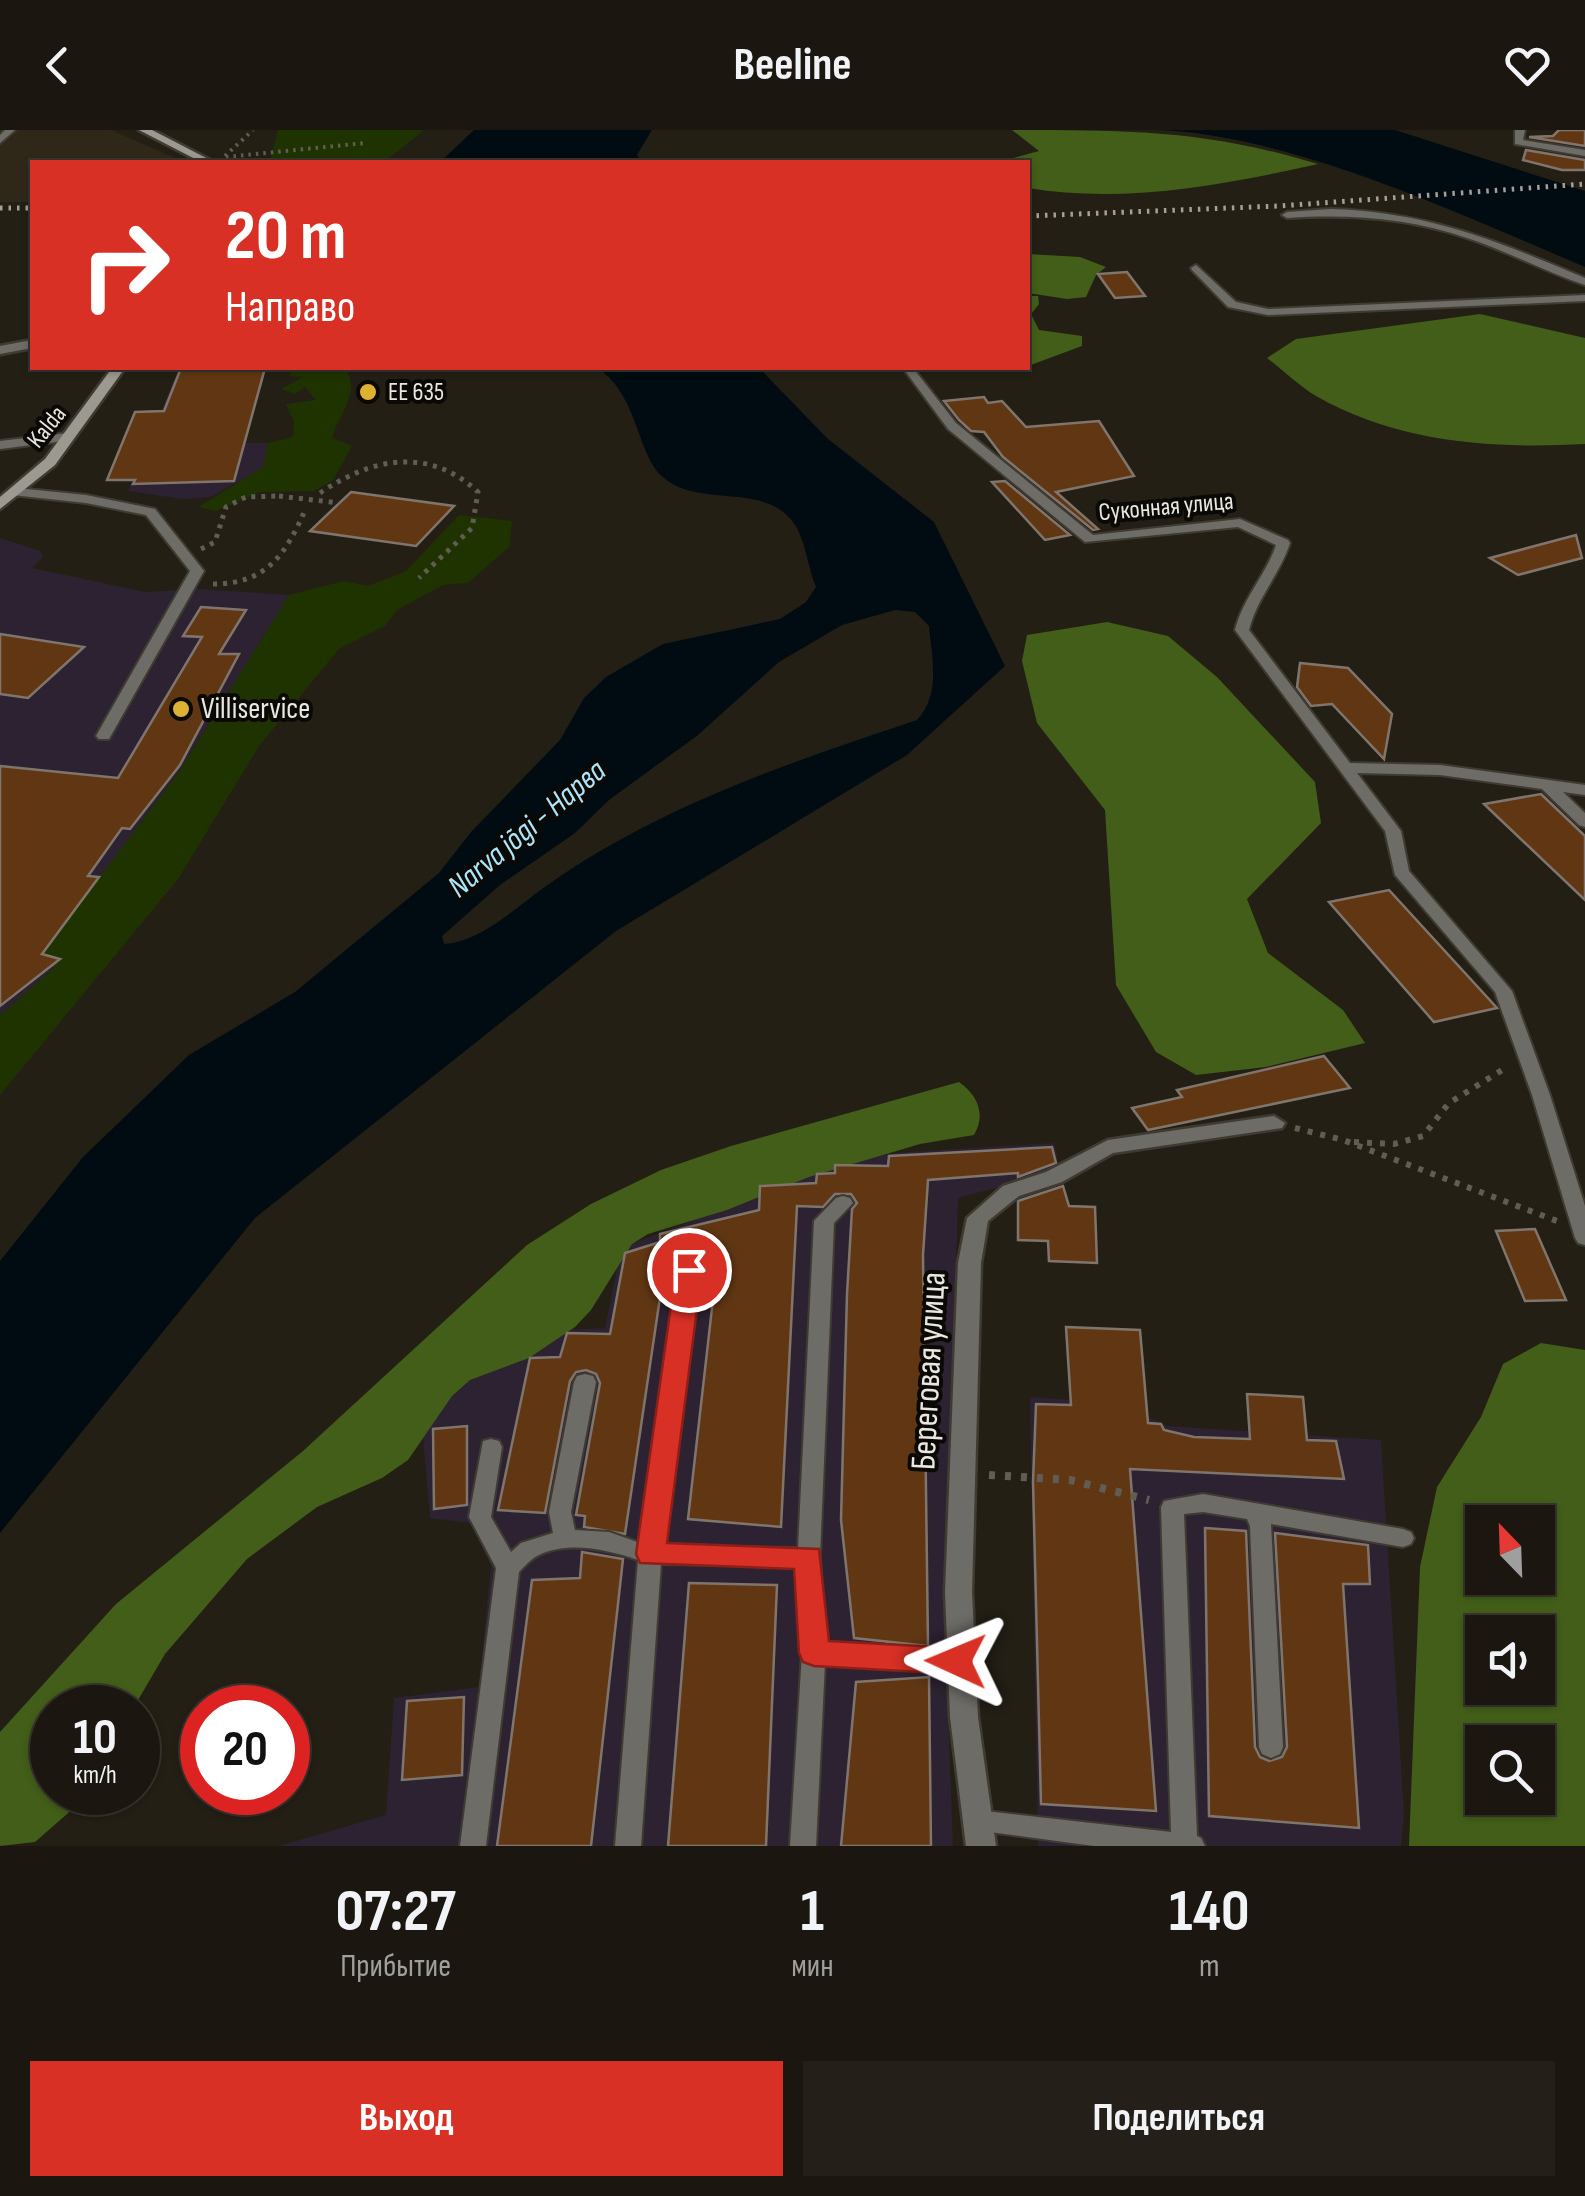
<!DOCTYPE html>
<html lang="ru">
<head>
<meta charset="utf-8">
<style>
	:root { --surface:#1b1710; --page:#242019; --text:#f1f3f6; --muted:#a09f9f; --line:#393630; --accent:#d93025 }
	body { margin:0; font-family:"Sofia Sans Condensed",sans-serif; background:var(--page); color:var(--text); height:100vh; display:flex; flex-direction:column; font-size:38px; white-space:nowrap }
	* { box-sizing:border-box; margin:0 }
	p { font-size:32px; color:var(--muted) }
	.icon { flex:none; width:55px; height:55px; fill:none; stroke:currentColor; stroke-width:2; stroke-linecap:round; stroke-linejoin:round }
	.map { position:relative; height:1716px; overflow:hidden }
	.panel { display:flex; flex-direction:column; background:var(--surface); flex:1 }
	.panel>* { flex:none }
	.banner { position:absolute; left:30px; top:30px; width:1000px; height:210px; border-radius:0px; box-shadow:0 2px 8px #0004,0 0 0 2px var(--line); background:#d93025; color:#fff; overflow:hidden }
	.needle { width:65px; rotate:337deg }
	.fabs { position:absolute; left:1465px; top:1375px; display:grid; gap:20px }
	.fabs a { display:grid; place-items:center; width:90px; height:90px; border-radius:0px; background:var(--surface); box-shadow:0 2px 8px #0004,0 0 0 2px var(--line); font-size:50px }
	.speed { position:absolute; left:30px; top:1555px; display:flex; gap:20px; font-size:50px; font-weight:700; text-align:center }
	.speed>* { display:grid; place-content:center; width:130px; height:130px; border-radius:50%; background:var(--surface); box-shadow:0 2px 8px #0004,0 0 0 2px var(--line); line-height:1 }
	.speed small { font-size:25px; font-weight:400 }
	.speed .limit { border:15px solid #d22; background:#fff; color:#111 }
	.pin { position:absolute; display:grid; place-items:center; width:85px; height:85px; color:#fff; margin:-42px; border:5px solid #fff; border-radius:50%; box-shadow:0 2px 10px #0007 }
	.me { position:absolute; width:110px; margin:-55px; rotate:271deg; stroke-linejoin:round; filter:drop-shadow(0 0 8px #0008) }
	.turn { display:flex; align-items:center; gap:35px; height:210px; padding:0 30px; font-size:45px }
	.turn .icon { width:130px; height:130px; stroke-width:2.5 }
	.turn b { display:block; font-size:70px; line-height:85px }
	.eta { display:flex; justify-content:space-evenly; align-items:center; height:170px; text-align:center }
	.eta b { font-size:60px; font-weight:700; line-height:70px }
	.action { display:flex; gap:20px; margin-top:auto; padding:20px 30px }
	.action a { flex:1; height:115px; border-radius:0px; background:var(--accent); color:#fff; font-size:40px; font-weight:700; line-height:115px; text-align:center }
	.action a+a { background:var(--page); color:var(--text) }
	header { display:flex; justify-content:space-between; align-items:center; height:130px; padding:0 30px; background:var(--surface); font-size:45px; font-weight:700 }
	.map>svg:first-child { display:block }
	.built { fill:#2f2818 }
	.industrial { fill:#2c2231 }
	.green { fill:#1f3300 }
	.forest { fill:#425e18; fill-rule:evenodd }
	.water { fill:#000c11; fill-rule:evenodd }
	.building { fill:#613713; stroke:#80756d; stroke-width:2.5 }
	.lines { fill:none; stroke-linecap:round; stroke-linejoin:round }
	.lane-casing { stroke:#403b32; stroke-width:4 }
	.street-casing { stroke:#403b32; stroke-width:5 }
	.secondary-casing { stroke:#403b32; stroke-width:5 }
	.path-far3 { stroke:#615d54; stroke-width:4; stroke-dasharray:2.5 5; stroke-linecap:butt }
	.path-far2 { stroke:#615d54; stroke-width:5; stroke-dasharray:4 6; stroke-linecap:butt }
	.path-far1 { stroke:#615d54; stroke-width:6; stroke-dasharray:5 8; stroke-linecap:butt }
	.path { stroke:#615d54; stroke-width:8; stroke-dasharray:6 10; stroke-linecap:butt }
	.lane { fill:#6e6c67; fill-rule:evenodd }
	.street { fill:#6e6c67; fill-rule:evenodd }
	.secondary { fill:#9b9990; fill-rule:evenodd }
	.rail { stroke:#a4a099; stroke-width:5; stroke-dasharray:2.5 6; stroke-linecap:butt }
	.path-bridge { stroke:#615d54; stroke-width:5; stroke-dasharray:4 6; stroke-linecap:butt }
	.route { fill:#d93025; stroke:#8d1f18; stroke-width:2.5 }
	.poi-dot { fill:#ddb133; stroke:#0b0906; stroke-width:4 }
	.labels { text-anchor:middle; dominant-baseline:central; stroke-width:8; stroke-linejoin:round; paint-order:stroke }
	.far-poi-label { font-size:25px; fill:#eae7e1; stroke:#0b0906; text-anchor:start }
	.far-street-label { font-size:25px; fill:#eae7e1; stroke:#0b0906 }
	.poi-label { font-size:30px; fill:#eae7e1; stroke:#0b0906; text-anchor:start }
	.water-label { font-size:32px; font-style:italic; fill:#ade5f9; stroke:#0b0906 }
	.near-street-label { font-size:35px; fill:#eae7e1; stroke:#0b0906 }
</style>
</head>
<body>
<header><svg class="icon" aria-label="back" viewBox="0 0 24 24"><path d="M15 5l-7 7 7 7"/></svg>Beeline<svg class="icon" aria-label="heart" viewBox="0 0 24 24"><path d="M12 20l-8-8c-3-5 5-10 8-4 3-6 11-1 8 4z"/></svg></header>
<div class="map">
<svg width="1585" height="1716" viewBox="0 0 1585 1716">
	<rect width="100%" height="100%" fill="#241f15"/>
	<polygon class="built" points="0,0 111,0 185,32 32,32 32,72 0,72"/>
	<g class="industrial">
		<polygon points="179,238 267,238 245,313 268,313 264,337 211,367 183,369 128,361"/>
		<polygon points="0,408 40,421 43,427 32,438 145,462 198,459 289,465 179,642 39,828 56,836 0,885"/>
		<polygon points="1054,1013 1060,1041 958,1068 945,1495 953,1716 279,1716 386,1685 394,1568 479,1557 491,1435 470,1393 430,1388 422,1296 468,1247 566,1200 605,1198 621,1118 838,1034 894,1023"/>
		<polygon points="1030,1267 1114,1273 1168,1296 1381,1310 1404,1684 1401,1716 1038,1716"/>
	</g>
	<g class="green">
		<polygon points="278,0 424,0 384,32 270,32"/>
		<path d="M293,238H344C363,260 338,286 332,308L352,316L333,350L314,361L260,362L216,381L198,377L263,337L268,313L293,307L294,292L286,274L316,270L305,257L295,264L281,259L303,247L289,246Z"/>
		<polygon points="459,385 512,391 509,417 468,453 443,455 397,480 385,496 339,519 259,616 178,749 0,965 0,885 55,837 38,828 179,642 289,465 344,451 368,456 406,441"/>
	</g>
	<g class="forest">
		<path d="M1012,0C1128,0 1206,0 1318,34C1225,55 1122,74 1028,58V32H999L1039,21Z"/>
		<polygon points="1028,124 1080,127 1106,137 1096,145 1086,167 1067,169 1028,163"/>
		<polygon points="1028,166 1038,166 1039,174 1031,184 1039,200 1082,206 1082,216 1028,236"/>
		<path d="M1480,184L1585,208V314C1493,319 1399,313 1316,266C1299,256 1283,240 1267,228L1296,209Z"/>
		<polygon points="1107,492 1168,506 1217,547 1315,652 1321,693 1247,769 1268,823 1343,880 1365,913 1266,937 1196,945 1156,922 1116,855 1105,680 1037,593 1022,531 1027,505"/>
		<path d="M959,952C978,965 986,985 974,1005L920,1014L809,1047L727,1080L648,1104L632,1114L591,1180L575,1197L529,1228L470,1250L452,1266L408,1330L382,1348L317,1377L247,1429L165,1524L134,1577L52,1578V1662L91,1663L35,1712L0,1716V1602L116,1474L303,1321L527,1115L591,1074L661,1040L731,1016Z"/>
		<path d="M1541,1213L1585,1220V1716H1409L1420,1437L1437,1357L1481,1287L1503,1234ZM1538,1392V1448H1482V1392ZM1538,1502V1558H1482V1502ZM1538,1612V1668H1482V1612Z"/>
	</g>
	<g class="water">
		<polygon points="474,0 652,0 637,25 642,32 440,32"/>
		<path d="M1159,0H1395L1585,61V137C1460,84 1295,6 1159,0Z"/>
		<path d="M598,238H759L828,309L934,392L1005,536L907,625L616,801L255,1088L0,1403V1131L83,1027L189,925L295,862L439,743L471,702L560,610L584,568L606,547L663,514L780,489L806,472L816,457C808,438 806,415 797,398C768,349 702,380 664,348C636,325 640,268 598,238ZM895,480L915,482L929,496C932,529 941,564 917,590C788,633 661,676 549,754C518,775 482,812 444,814L442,806L500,755L575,703L609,670L698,605L779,532L842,495Z"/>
	</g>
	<g class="building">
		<polygon points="1559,0 1585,0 1585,16 1529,7 1553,6"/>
		<polygon points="1526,20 1585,30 1585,40 1562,40 1523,30"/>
		<polygon points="1127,142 1145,166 1115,168 1098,144"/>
		<polygon points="181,238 265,238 234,351 133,354 135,350 107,350 135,282 164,281"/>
		<polygon points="984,267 988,273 1002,271 1026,297 1099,291 1134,346 1056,362 1098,399 1093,400 1003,327 984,302 971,301 959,290 944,271"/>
		<polygon points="1005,351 1070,405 1045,410 992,352"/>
		<polygon points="351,362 454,376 416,416 310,401"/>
		<polygon points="1576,405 1582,428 1518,445 1490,428"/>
		<polygon points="201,477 246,480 219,524 239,524 180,635 130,699 122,698 88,746 99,747 42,824 60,829 0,876 0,636 118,648 202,507 183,506"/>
		<polygon points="0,504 84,517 28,568 0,564"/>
		<polygon points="1300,533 1348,538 1392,584 1384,629 1332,574 1311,576 1297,557"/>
		<polygon points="1541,664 1585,706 1585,770 1484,674"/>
		<polygon points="1389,760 1497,878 1434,892 1329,772"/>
		<polygon points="1324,926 1350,958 1148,1000 1132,978 1182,967 1177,960"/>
		<polygon points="1052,1017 1056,1033 1018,1047 1018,1043 928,1050 923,1125 928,1516 854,1508 841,1390 847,1164 852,1079 857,1073 851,1064 835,1064 823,1077 797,1076 781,1397 688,1389 718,1125 666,1127 625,1404 584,1397 585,1386 576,1385 600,1253 596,1244 586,1240 576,1242 570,1251 545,1383 498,1380 530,1228 560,1227 567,1203 610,1204 625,1123 660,1112 660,1104 759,1080 760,1056 816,1053 817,1044 835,1043 835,1035 888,1036 889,1026"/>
		<polygon points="1063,1056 1069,1076 1095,1077 1097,1133 1049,1131 1048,1111 1018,1110 1018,1071"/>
		<polygon points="1535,1099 1566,1170 1525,1171 1496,1101"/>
		<polygon points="1066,1197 1140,1200 1148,1293 1161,1294 1164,1300 1194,1307 1250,1309 1247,1264 1303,1267 1307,1310 1336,1311 1344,1349 1130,1339 1156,1681 1041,1674 1033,1352 1036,1274 1071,1275"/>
		<polygon points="467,1296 467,1375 434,1379 433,1299"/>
		<polygon points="1205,1398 1246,1401 1255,1617 1260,1627 1269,1631 1282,1627 1287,1617 1275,1403 1368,1415 1370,1454 1343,1454 1359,1698 1209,1686"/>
		<polygon points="582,1422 623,1429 591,1716 497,1716 532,1450 580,1448"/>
		<polygon points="689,1453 777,1455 766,1716 668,1716"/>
		<polygon points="929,1547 931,1716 841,1716 856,1552"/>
		<polygon points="464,1567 462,1645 402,1650 407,1571"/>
	</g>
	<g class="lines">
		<defs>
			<g id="lane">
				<polygon points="5,0 15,0 0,13 0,5"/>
				<polygon points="1515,0 1525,0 1523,10 1585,20 1585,26 1515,14"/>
				<path d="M1331,79C1428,82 1497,111 1585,148V155C1546,142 1509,122 1470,109C1409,88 1351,84 1287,88L1282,85L1287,82Z"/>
				<polygon points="1196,135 1236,172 1268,179 1585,165 1585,171 1268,185 1228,177 1192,140 1191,138"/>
				<path d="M903,238H913L956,293L1093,405L1240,389L1288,410L1290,413C1280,444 1257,468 1249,500L1350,633L1440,635L1585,655V665L1563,662L1585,683V697L1579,695L1542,659L1440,645L1357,643L1401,701L1409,741L1512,861L1550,965L1585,1076V1115L1578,1113L1575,1108L1532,965L1495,862L1395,745L1385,701L1235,500C1243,468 1266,445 1276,415L1238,397L1085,412L948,299Z"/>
				<polygon points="68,303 74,307 72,310 0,319 0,311"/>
				<polygon points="17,358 86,365 155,379 204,441 109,609 99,609 96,606 190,441 146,385 86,373 12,365 11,362"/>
				<path d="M843,1066L850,1068L853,1073L834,1093L820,1427L825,1514L957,1521L965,1524L969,1531L965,1538L957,1541L825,1533L816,1716H790L802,1523L798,1436L661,1434L641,1716H615L638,1430C608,1420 568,1410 537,1426C531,1429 524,1437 519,1442L486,1716H460L496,1438L469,1387L483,1311L491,1309L499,1311L502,1317L491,1387L511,1422L521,1413L553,1403L549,1382L574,1252L577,1246L585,1244L593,1246L596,1252L571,1382L575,1400L609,1402L640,1413L679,1140L682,1135H696L699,1140L663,1416L798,1418L814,1091L836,1068Z"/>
				<polygon points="1203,1364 1403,1399 1411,1402 1414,1408 1411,1414 1403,1417 1271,1394 1283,1617 1280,1624 1271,1628 1262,1624 1259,1617 1250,1396 1247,1389 1203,1382 1184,1384 1197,1706 1201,1708 1205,1716 1094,1716 967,1699 963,1691 967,1683 976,1680 1171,1702 1161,1377 1164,1371"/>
			</g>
			<g id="street">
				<polygon points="32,210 32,218 0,224 0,216"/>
				<polygon points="1274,986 1285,993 1282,998 1113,1023 1062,1052 1019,1066 988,1091 981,1133 972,1462 978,1587 996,1716 966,1716 950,1587 945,1462 958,1133 967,1088 1003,1056 1046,1042 1108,1010"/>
			</g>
			<g id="secondary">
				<polygon points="139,0 152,0 214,32 201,32"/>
				<polygon points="112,238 125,238 55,335 0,379 0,367 45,329"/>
			</g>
		</defs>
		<use href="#lane" class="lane-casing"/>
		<use href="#street" class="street-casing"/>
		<use href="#secondary" class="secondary-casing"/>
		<g class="path-far3">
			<polyline points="225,26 253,0"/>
			<polyline points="226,27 365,13"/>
		</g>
		<g class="path-far2">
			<path d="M320,363C371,328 429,316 478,362L472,398L419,448"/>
			<polyline points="201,419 215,412 226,377 246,367 279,366"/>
			<path d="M213,454C267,454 286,424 306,378"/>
		</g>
		<g class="path-far1">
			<polyline points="1295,998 1343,1010 1557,1091"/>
			<polyline points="1354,1012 1394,1014 1423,1006 1449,973 1507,937"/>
		</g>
		<polyline class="path" points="989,1345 1070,1350 1149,1370"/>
		<use href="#lane" class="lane"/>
		<use href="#street" class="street"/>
		<use href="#secondary" class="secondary"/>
		<g class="rail">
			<polyline points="0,78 32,78"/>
			<polyline points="1028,86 1279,76 1585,54"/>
		</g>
		<polyline class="path-bridge" points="279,366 339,373"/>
	</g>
	<polygon class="route" points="689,1131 702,1140 667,1413 819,1419 829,1511 956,1518 968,1522 972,1531 968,1540 956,1544 814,1536 803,1532 799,1523 794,1439 640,1433 636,1424 676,1140"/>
	<g class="poi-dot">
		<circle cx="368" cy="262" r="10"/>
		<circle cx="181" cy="579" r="10"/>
	</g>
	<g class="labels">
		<g class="far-poi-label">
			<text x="388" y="262">EE 635</text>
		</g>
		<g class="far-street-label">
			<text transform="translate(47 297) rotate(-51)">Kalda</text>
			<text transform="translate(1166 377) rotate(-5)">Суконная улица</text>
		</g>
		<g class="poi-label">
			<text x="201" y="579">Villiservice</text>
		</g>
		<g class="water-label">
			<text transform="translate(527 699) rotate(-40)">Narva jõgi - Нарва</text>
		</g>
		<g class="near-street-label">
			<text transform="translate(929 1241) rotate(-87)">Береговая улица</text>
		</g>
	</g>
</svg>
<div class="fabs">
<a><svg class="needle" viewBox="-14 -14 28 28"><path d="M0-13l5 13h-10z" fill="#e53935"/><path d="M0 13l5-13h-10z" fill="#a09f9f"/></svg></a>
<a><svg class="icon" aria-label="sound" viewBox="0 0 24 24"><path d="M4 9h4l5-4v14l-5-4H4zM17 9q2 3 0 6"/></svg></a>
<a><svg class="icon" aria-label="search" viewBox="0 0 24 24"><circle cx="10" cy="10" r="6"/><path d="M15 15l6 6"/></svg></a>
</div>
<div class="speed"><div>10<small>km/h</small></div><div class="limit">20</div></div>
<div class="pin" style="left:689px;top:1140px;background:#d93025"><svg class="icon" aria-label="arrive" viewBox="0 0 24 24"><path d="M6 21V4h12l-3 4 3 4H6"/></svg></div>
<svg class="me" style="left:956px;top:1531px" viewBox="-20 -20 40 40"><path d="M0-17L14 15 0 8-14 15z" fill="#d93025" stroke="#fff" stroke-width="4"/></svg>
<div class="banner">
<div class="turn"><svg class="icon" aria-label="right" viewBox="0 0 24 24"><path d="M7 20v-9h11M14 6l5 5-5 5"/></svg><div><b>20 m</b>Направо</div></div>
</div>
</div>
<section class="panel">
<div class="eta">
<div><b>07:27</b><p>Прибытие</p></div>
<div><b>1</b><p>мин</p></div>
<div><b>140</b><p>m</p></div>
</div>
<div class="action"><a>Выход</a><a>Поделиться</a></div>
</section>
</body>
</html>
